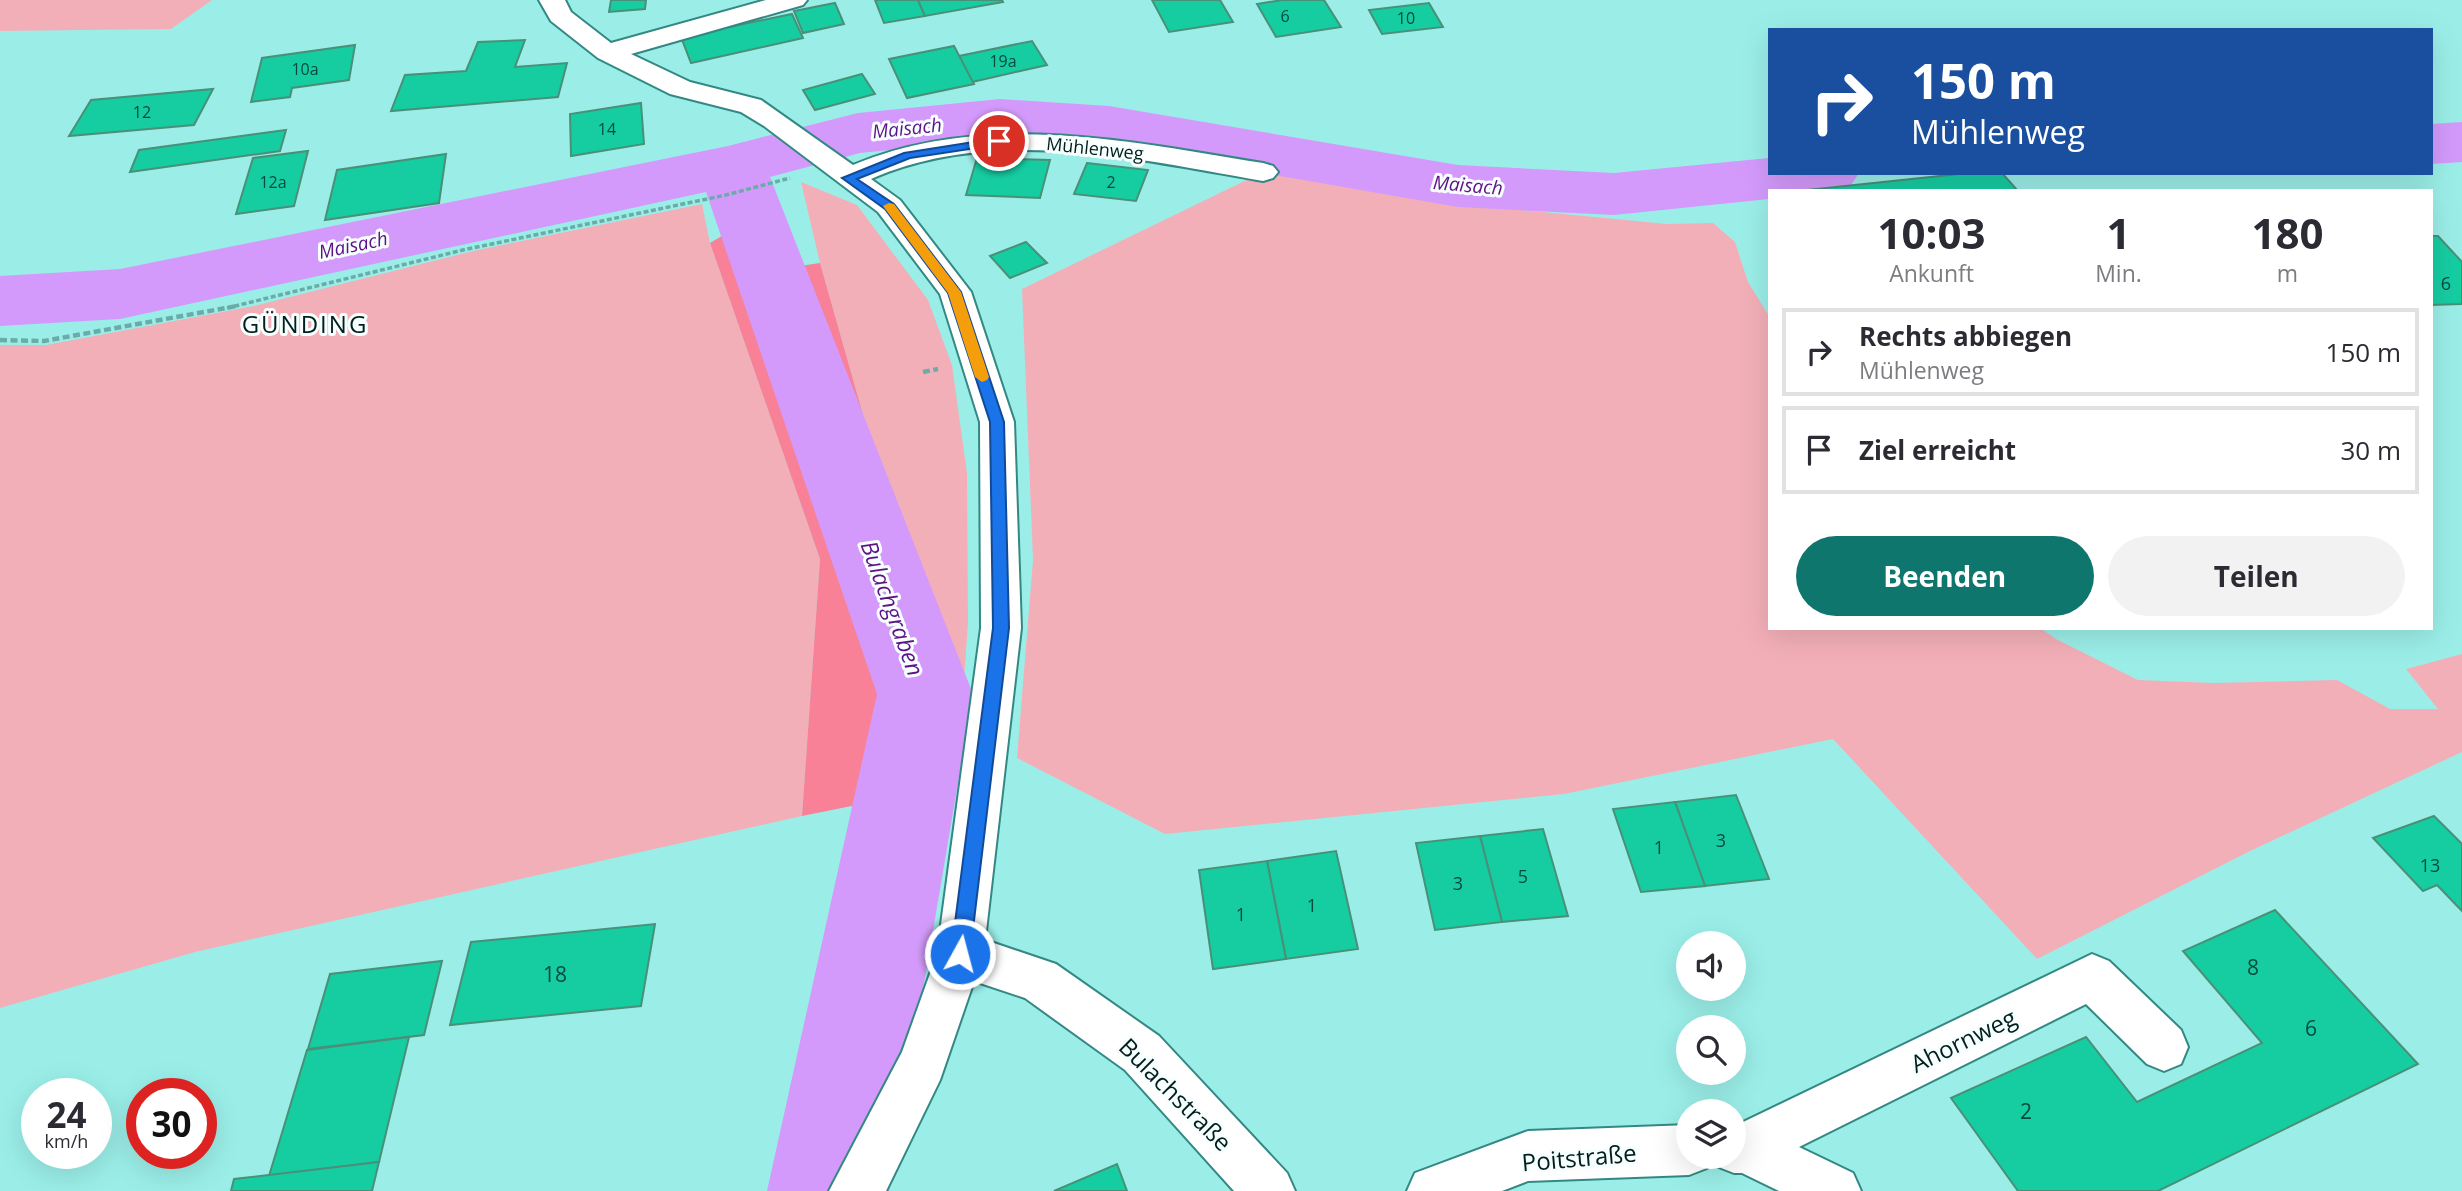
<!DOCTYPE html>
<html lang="de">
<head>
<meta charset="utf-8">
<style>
	:root { --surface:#fff; --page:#f2f2f3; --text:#2b2b33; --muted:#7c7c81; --line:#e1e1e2; --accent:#0f766e }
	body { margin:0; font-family:"Open Sans",sans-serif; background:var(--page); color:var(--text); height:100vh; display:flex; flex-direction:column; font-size:26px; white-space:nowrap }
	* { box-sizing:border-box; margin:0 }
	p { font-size:23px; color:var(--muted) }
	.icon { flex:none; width:38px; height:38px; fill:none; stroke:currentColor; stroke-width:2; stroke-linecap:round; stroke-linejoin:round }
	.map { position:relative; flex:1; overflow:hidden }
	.drawer { position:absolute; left:1768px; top:189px; width:665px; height:441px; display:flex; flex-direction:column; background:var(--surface); border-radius:0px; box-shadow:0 7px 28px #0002 }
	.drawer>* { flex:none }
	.banner { position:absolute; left:1768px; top:28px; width:665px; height:147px; border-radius:0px; box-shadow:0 7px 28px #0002; background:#1a4fa0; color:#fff; overflow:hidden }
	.fabs { position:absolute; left:1676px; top:931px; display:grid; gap:14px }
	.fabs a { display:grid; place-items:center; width:70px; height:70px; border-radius:50%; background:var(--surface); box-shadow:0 7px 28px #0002; font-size:35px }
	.speed { position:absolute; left:21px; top:1078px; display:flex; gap:14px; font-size:35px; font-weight:700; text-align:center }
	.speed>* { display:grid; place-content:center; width:91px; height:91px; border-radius:50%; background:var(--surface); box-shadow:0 7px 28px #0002; line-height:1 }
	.speed small { font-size:18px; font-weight:400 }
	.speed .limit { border:10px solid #d22; background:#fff; color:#111 }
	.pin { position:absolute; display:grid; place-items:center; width:60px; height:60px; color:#fff; margin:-30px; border:4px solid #fff; border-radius:50%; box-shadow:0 2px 7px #0007 }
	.me { position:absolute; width:77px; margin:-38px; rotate:7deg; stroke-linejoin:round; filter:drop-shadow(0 0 5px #0008) }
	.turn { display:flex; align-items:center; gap:24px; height:147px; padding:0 28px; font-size:32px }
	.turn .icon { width:91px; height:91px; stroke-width:2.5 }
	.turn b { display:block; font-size:49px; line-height:60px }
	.eta { display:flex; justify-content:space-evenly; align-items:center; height:119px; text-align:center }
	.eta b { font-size:42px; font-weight:700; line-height:49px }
	.action { display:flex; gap:14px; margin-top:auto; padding:14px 28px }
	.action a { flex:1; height:80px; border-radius:42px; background:var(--accent); color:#fff; font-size:28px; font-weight:700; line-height:80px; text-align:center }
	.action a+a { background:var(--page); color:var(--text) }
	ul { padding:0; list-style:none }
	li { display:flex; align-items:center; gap:21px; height:88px; margin:0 14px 10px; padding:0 14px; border:4px solid var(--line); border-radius:0px }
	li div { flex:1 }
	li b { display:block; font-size:26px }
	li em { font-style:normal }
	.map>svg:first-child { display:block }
	.green { fill:#f3afb8 }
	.forest { fill:#f98197 }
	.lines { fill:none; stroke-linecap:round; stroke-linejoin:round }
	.river { fill:#d39afb; fill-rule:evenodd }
	.building { fill:#16cda2; stroke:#499079; stroke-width:2 }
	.street-casing { stroke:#338884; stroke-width:4 }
	.path-far1 { stroke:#6aaca7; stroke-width:3.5; stroke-dasharray:5 2.5; stroke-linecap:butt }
	.path { stroke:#6aaca7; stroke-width:4.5; stroke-dasharray:7 3.5; stroke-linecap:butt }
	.street { fill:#fff; fill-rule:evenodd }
	.route { fill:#1a73e8; stroke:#114b97; stroke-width:2 }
	.slow { fill:#f59e0b }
	.labels { text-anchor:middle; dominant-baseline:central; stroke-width:6; stroke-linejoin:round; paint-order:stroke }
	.far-number-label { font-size:16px; fill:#064a3e }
	.far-street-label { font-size:18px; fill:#001f1d; stroke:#f7fffe }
	.number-label { font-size:18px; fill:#064a3e }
	.far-water-label { font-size:19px; font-style:italic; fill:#5f1286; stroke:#f7fffe }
	.near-number-label { font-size:21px; fill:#064a3e }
	.water-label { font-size:23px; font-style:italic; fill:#5f1286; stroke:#f7fffe }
	.quarter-label { font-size:24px; letter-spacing:2px; fill:#001f1d; stroke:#f7fffe }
	.near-street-label { font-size:24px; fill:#001f1d; stroke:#f7fffe }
</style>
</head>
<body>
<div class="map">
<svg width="2462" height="1191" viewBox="0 0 2462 1191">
	<rect width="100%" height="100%" fill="#9beee8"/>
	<g class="green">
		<polygon points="0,0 212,0 171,29 0,31"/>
		<polygon points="1263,172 1448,203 1667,224 1713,223 1735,242 1748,282 1769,316 1769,628 2040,628 2056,639 2138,680 2214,683 2337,680 2390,709 2438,709 2406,669 2462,654 2462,752 2250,851 2037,959 1833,739 1564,794 1165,834 1017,758 1033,560 1022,289"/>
		<polygon points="801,182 857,205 928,300 952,365 967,473 968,622 957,780 926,791 940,658 879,471 820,263"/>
		<polygon points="702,204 710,243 820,559 802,816 195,952 0,1008 0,345 46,345 254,306 473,251"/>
	</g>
	<polygon class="forest" points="737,227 793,267 820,263 879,471 940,658 926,791 802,816 820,559 710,243"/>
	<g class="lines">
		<g class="river">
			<polygon points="1000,99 1109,106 1458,165 1614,173 1769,158 1769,173 1859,173 1849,188 1837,191 1769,191 1769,199 1614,215 1458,207 1109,146 1000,139 860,153 770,177 973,694 889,1191 767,1191 877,694 706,192 120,319 0,326 0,276 120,269 728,146 858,113"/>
			<polygon points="2462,122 2462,162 2431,164 2431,124"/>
		</g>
	</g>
	<g class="building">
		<polygon points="611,0 646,0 645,9 609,12"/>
		<polygon points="875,0 918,0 925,16 884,23"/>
		<polygon points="918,0 1002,0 1003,2 925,16"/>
		<polygon points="1152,0 1220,0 1233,22 1169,32"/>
		<polygon points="1282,0 1324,0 1341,27 1276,37 1257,4"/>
		<polygon points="835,3 844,24 803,33 794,11"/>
		<polygon points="1429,3 1443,27 1382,34 1369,10"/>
		<polygon points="792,14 803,38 691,63 681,37"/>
		<polygon points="525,40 515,67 567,63 558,97 391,111 405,75 466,71 478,42"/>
		<polygon points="1032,41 1047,65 972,82 959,56"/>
		<polygon points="355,45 349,80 292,88 290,97 251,102 262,58"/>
		<polygon points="954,46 974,84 907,98 889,59"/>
		<polygon points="862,74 875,94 815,110 803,90"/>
		<polygon points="213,89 194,125 69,136 91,100"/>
		<polygon points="641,103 644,144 571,156 570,114"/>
		<polygon points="286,130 280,151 130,172 139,150"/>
		<polygon points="308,151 294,206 236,214 253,158"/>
		<polygon points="446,154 439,203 325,220 337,170"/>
		<polygon points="977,158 1050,160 1040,198 966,195"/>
		<polygon points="1087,163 1148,170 1136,201 1074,194"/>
		<polygon points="1968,173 2002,173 2018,191 1798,191"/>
		<polygon points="2431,236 2438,236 2462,262 2462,304 2431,305"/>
		<polygon points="1026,242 1047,263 1010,278 990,256"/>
		<polygon points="1736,795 1769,879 1705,886 1675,802"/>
		<polygon points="1675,802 1705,886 1641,892 1613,809"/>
		<polygon points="2434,816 2462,844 2462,911 2437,885 2423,891 2373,838"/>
		<polygon points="1543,829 1568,916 1502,922 1480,836"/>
		<polygon points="1480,836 1502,922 1435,930 1416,843"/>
		<polygon points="1336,851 1358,949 1286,959 1267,861"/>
		<polygon points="1267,861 1286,959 1213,969 1199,870"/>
		<polygon points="2275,910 2418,1064 2158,1191 2018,1191 1951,1098 2086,1037 2137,1102 2262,1043 2183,951"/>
		<polygon points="655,924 641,1006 450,1025 471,942"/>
		<polygon points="442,961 424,1035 308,1049 330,974"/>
		<polygon points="409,1037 379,1162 269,1176 307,1050"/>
		<polygon points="379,1162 372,1191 231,1191 234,1179"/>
		<polygon points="1117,1164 1127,1191 1054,1191"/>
	</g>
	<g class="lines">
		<defs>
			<g id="street">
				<path d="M539,0H565L571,12L611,43L766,0H807L803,5L631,54L690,82L761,100L853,165C984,110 1128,141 1263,163L1273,166L1278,172L1273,178L1263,181C1136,159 995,125 871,179L900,200L971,292L1014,422L1021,628L985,940L1056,964L1159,1036L1287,1173L1295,1191H1234L1125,1070L1025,998L974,981L940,1080L886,1191H829L902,1052L937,954L981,628L980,422L940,294L878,212L764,126L741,112L670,94L598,58L551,21Z"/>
				<polygon points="2092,954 2109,961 2181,1030 2188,1047 2181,1064 2164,1071 2147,1064 2086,1004 1799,1147 1853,1173 1861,1191 1779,1191 1742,1173 1734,1173 1716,1166 1712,1157 1734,1157 1734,1123 1741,1123"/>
				<polygon points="1689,1125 1689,1157 1712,1157 1707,1168 1689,1175 1528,1181 1502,1191 1407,1191 1415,1173 1528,1131"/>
			</g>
		</defs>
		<use href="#street" class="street-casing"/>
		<polyline class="path-far1" points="227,308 463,250 726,195 790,178"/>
		<g class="path">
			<polyline points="0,340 44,341 237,306"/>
			<polyline points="923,372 938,369"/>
		</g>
		<use href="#street" class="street"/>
	</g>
	<polygon class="route" points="999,138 1003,139 1003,144 910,158 857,179 894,204 961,292 1004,422 1009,628 970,954 967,960 960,963 954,960 951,954 993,628 990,422 948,293 885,209 842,178 904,153"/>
	<polygon class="slow" points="889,203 894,204 961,292 989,377 987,380 982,382 975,377 948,293 883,206"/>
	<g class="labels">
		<g class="far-number-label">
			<text x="1285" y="16">6</text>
			<text x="1406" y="18">10</text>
			<text x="1003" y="61">19a</text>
			<text x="305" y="69">10a</text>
			<text x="142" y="112">12</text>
			<text x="607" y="129">14</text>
			<text x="273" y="182">12a</text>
			<text x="1111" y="182">2</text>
		</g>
		<g class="far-street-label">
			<text transform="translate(1095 148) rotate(6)">Mühlenweg</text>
		</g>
		<g class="number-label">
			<text x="2446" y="283">6</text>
			<text x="1721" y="840">3</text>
			<text x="1659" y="847">1</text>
			<text x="2430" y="865">13</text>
			<text x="1523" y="876">5</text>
			<text x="1458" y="883">3</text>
			<text x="1312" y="905">1</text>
			<text x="1241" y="914">1</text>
		</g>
		<g class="far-water-label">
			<text transform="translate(907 128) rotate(-6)">Maisach</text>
			<text transform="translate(1468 185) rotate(5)">Maisach</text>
			<text transform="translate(353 245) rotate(-12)">Maisach</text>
		</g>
		<g class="near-number-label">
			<text x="2253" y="967">8</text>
			<text x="555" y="974">18</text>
			<text x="2311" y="1028">6</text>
			<text x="2026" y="1111">2</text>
		</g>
		<g class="water-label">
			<text transform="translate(893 608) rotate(70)">Bulachgraben</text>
		</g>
		<g class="quarter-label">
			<text x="305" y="323">GÜNDING</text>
		</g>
		<g class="near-street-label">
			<text transform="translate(1963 1040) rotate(-26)">Ahornweg</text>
			<text transform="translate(1176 1094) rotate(45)">Bulachstraße</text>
			<text transform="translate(1579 1157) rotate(-5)">Poitstraße</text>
		</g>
	</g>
</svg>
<div class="fabs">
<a><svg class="icon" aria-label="sound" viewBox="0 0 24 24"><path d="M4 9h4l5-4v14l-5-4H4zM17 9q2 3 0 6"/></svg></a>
<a><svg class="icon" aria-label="search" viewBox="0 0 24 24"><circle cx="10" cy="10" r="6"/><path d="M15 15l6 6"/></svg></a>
<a><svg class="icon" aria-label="layers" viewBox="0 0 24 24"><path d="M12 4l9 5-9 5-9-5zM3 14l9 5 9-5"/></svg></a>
</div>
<div class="speed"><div>24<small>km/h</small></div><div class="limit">30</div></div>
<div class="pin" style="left:999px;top:141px;background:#d93025"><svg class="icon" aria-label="arrive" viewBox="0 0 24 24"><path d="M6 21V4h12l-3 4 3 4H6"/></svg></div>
<svg class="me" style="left:960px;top:954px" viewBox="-20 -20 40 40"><circle r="17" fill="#1a73e8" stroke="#fff" stroke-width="3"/><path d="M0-11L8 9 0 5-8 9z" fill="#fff"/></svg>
<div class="banner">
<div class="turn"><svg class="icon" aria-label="right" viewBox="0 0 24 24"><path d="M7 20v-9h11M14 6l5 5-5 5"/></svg><div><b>150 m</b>Mühlenweg</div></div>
</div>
<section class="drawer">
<div class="eta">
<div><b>10:03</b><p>Ankunft</p></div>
<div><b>1</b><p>Min.</p></div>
<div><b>180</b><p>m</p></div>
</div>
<ul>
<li><svg class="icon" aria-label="right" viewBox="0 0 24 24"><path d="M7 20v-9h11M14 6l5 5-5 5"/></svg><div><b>Rechts abbiegen</b><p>Mühlenweg</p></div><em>150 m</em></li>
<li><svg class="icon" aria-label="arrive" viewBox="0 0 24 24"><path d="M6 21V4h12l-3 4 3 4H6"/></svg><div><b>Ziel erreicht</b></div><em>30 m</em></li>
</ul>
<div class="action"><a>Beenden</a><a>Teilen</a></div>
</section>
</div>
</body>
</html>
